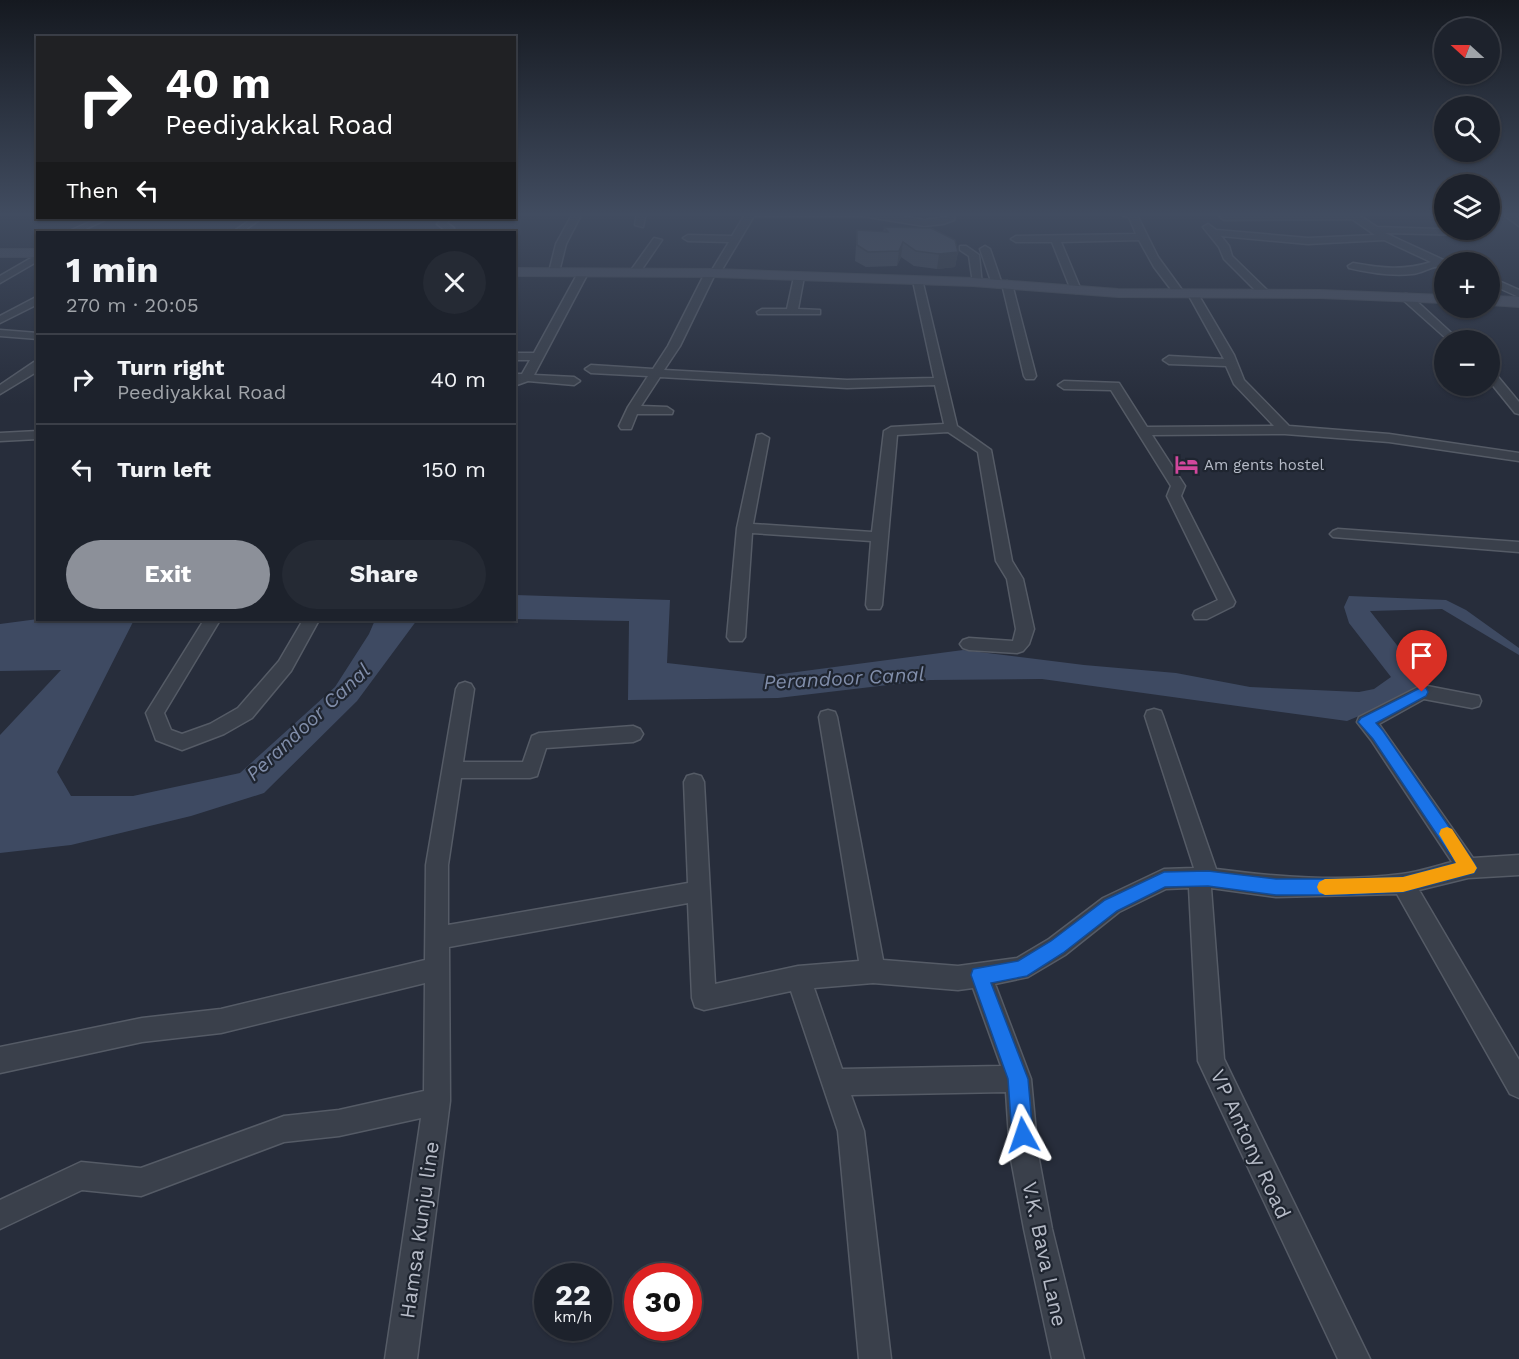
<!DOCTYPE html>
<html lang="en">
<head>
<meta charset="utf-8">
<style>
	:root { --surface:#1d222c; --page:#252a34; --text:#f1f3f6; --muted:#a0a4a9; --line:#3b3f48; --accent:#8c9099 }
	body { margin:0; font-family:"Work Sans",sans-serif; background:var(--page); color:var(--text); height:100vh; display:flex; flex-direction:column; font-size:22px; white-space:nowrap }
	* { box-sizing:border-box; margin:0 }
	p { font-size:20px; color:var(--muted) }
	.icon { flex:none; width:33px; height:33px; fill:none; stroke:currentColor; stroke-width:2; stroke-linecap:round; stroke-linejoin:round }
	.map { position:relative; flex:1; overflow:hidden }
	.side { position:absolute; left:36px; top:231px; width:480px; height:390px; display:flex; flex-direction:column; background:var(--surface); border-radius:0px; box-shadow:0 2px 4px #0004,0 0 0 2px var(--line) }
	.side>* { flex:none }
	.guide { position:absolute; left:36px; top:36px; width:480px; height:183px; border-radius:0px; box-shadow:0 2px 4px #0004,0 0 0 2px var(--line); background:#202124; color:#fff; overflow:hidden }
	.needle { width:39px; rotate:291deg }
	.tools { position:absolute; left:1434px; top:18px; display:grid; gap:12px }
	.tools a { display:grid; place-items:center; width:66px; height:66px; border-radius:50%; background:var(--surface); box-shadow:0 2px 4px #0004,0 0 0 2px var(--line); font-size:30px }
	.speed { position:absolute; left:534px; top:1263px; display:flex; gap:12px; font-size:30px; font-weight:700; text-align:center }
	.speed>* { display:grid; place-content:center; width:78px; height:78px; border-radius:50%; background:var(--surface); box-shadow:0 2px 4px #0004,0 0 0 2px var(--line); line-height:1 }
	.speed small { font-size:15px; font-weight:400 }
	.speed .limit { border:9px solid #d22; background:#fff; color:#111 }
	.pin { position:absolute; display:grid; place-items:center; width:51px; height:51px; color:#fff; margin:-62px -26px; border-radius:50% 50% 50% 0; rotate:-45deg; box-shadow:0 0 6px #0007 }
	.pin .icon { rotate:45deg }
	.me { position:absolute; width:66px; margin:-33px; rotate:355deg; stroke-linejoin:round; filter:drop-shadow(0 0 4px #0008) }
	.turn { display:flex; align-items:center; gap:21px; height:126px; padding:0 30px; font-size:27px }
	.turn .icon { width:78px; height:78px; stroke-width:2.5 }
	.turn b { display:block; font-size:42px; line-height:51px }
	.then { display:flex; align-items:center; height:57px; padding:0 30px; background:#0003; gap:12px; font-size:22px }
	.round { display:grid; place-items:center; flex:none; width:63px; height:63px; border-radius:32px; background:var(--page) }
	.headline { display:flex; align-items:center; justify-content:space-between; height:102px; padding:0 30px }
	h1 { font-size:36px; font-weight:700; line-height:45px }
	.action { display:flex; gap:12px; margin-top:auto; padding:12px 30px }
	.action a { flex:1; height:69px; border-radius:36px; background:var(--accent); color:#fff; font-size:24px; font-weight:700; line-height:69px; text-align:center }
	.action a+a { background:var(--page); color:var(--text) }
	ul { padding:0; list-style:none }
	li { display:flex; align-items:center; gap:18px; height:90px; padding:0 30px; border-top:2px solid var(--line) }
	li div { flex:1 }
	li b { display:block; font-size:22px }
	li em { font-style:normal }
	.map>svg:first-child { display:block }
	.water { fill:#3e4a62 }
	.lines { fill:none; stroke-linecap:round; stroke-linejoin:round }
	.minor-casing { stroke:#555b66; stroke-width:3 }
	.secondary-casing { stroke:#434954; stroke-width:2 }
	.minor { fill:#3a404b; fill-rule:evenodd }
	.secondary { fill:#494f5e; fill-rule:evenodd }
	.wall { fill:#424956 }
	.shaded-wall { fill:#363c46 }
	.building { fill:#4d5564; stroke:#363c46; stroke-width:1.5 }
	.route { fill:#1a73e8; stroke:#114b97; stroke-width:1.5 }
	.slow { fill:#f59e0b }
	.labels { text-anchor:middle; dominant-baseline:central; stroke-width:4.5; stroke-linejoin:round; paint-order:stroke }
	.far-poi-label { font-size:15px; fill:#b6bbc7; stroke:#1f2530; text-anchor:start }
	.water-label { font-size:20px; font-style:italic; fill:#818eaa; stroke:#1f2530 }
	.near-street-label { font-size:21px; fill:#b6bbc7; stroke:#1f2530 }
</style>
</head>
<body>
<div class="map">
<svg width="1519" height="1359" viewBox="0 0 1519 1359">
	<rect width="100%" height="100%" fill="#272d3b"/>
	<g class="water">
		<polygon points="515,595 670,600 667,663 774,675 963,650 1084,665 1176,673 1250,687 1359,692 1374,689 1391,677 1349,623 1344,607 1349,596 1446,600 1466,610 1519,648 1519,655 1442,609 1370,611 1400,649 1421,690 1347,721 1042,679 930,680 778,698 628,700 629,621 515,619"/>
		<polygon points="38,619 134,620 57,772 71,796 133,796 240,773 335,687 369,634 375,620 417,620 357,701 264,793 191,816 71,845 0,853 0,735 61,670 0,671 0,624"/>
	</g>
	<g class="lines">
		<defs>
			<g id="minor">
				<polygon points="573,213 582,213 566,244 559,272 550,274 549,272 556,244"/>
				<polygon points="637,213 646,213 643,227 635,225"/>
				<polygon points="746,213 885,213 924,220 947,217 947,213 955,213 954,220 943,224 924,226 862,216 754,216 720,273 714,276 680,346 664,370 847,380 934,378 913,281 922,279 957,426 991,450 1012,561 1023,579 1034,629 1029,644 1023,651 1017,653 969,650 963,648 960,644 963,640 969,638 1013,641 1016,629 1007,579 996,561 978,452 948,432 897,435 882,605 880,609 868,609 866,605 871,541 752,533 745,637 742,641 730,641 727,637 737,528 757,435 762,434 769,438 753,524 872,532 884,431 891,427 944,424 935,385 847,388 660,377 641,406 667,407 673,411 672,414 637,414 631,429 621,429 619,426 628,407 648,376 591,373 585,369 591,365 653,369 668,346 705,273 712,270 729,242 688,241 683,238 688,235 732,236"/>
				<polygon points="1114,213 1136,213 1158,257 1185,294 1184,296 1176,296 1154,267 1139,240 1061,242 1081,290 1076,293 1071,290 1052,242 1016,242 1011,239 1016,236 1136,234 1129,217"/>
				<path d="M1356,213L1377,227L1469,230L1473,232L1468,235L1385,233L1448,262H1444V267C1433,264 1424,273 1412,274C1392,276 1370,273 1349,268L1348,266L1353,263C1382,268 1403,271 1431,262L1384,240L1308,244L1221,236L1229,246L1232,256L1268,291V295H1260L1224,259L1219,247L1203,227L1208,224L1216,230L1308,238L1375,235L1352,219L1224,220L1220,217L1224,214Z"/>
				<polygon points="1501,213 1511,213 1519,219 1519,226"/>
				<polygon points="99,218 110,218 79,232 67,232"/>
				<polygon points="253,218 262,218 242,232 233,232"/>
				<polygon points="443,218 451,218 447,223 454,228 454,232 444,232 445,230 437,224"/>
				<polygon points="654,238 662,240 638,275 630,275 629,273"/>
				<polygon points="960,246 966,246 979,255 982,285 973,283 969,256 960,250"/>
				<polygon points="985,246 990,249 1002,284 1007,281 1012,284 1036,376 1034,379 1026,379 1024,376 1002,284 997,287 992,284 980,249"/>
				<polygon points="38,254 38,261 0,283 0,276"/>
				<polygon points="579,271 588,273 534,375 574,377 580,381 574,385 528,381 514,386 514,374 522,374 530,360 514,360 514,353 534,353"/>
				<polygon points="799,274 804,277 798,309 820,310 820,314 758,314 757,312 762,309 787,309 794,277"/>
				<polygon points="1490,277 1519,290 1519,297 1490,284"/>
				<polygon points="1193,291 1198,294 1234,355 1244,380 1289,426 1389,434 1519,453 1519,461 1389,442 1285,434 1152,435 1185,486 1181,496 1235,602 1233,606 1207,619 1195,619 1193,615 1195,611 1218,600 1167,496 1171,486 1111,390 1064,389 1058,385 1064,381 1119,383 1147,427 1274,426 1234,384 1226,366 1169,364 1163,360 1169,356 1224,359 1188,294"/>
				<polygon points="1406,294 1410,295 1459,340 1448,340 1402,299 1402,295"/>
				<polygon points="38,296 38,304 0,323 0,316"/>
				<polygon points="0,330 38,333 38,339 0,336"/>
				<polygon points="34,362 38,362 38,371 0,394 0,385"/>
				<polygon points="1490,371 1494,372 1519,402 1519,414 1515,413 1490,382"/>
				<polygon points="38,431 38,439 0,441 0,433"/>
				<polygon points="1338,529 1519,542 1519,552 1333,537 1330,534 1333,531"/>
				<polygon points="204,620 220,620 164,713 171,730 182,734 210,724 238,708 279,661 303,620 319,620 291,671 252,718 224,734 182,750 156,740 146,713"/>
				<path d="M465,682L471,684L474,689L463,762H523L532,736L539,733L633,726L640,729L643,734L640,739L633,742L546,748L537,776L530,778H461L448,865V925L688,883L684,782L687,776L694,774L701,776L704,782L715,984L798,966L859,961L819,717L821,712L828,710L835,712L837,717L883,960L958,966L1017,958L1049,939L1103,898L1164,869L1194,868L1145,716L1147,711L1154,709L1161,711L1163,716L1216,869C1277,877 1340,882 1402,874C1419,872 1436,866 1452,862L1371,740L1357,722L1359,717L1422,685L1479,696L1481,701L1479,706L1472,708L1424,699L1379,724L1473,858L1519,855V875L1468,878L1419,890L1519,1060V1098L1510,1094L1397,894L1276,897L1211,888L1224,1059L1370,1359H1338L1198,1061L1189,888L1166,889L1119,912L1065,955L1028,977L995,984L1031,1079L1038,1154L1052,1229L1084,1359H1052L1024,1229L1010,1154L1006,1092L851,1095L864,1131L891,1359H859L838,1131L791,991L704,1010L695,1007L692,998L688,903L449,947L450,1101L417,1359H385L421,1118L339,1136L284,1142L141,1196L82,1190L0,1229V1200L81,1162L141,1168L284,1116L339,1110L424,1091L425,983L221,1033L142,1042L0,1073V1047L142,1018L221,1009L425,960L426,865L456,689L459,684ZM873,983L958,990L973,988L1001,1066L842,1069L814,988Z"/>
			</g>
			<g id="secondary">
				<rect x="0" y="249" width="38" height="8"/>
				<polygon points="514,268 715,269 973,278 1118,289 1320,290 1444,295 1444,303 1320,298 1118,297 973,286 715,277 514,276"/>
				<polygon points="1490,296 1519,297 1519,307 1490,305"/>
			</g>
		</defs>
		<use href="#minor" class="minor-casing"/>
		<use href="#secondary" class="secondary-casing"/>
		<use href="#minor" class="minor"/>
		<use href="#secondary" class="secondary"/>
	</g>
	<polygon class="wall" points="884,227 958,252 955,267 937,269 914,266 901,257 897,266 866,267 855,261 857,230 883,232"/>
	<g class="shaded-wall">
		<polygon points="903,242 901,257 897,266 899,251"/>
		<polygon points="958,252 955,267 937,269 939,254"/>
	</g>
	<polygon class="building" points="884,227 931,228 955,240 958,252 939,254 916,251 903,242 899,251 868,252 857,245 857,230 888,232"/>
	<linearGradient id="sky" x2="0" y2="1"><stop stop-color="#151920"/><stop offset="0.53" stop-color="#414c60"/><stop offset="1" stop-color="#414c60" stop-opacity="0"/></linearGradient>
	<rect width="1519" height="404" fill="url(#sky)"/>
	<polygon class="route" points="1422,687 1426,688 1428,692 1426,696 1376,723 1383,731 1474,863 1477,868 1474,873 1403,892 1347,895 1276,895 1208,886 1165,887 1117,911 1063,953 1027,976 991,983 1028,1079 1033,1135 1030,1142 1023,1145 1015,1142 1012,1135 1008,1079 971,975 973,969 1018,961 1051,941 1105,900 1164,872 1208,871 1276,879 1347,879 1403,877 1456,863 1373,739 1358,722 1361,718"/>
	<polygon class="slow" points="1447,827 1452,829 1474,863 1477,868 1474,873 1403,892 1325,895 1319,892 1317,887 1319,882 1325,879 1403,877 1456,863 1439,834 1441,829"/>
	<defs>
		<symbol id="hotel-bare" viewBox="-9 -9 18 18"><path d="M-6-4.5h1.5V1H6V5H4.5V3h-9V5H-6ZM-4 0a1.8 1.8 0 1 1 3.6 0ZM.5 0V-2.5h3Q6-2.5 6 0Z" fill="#d1479c" stroke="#1f2530" stroke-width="2.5" paint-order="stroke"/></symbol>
	</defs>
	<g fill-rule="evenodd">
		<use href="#hotel-bare" x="1170" y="448" width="33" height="33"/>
	</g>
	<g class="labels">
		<g class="far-poi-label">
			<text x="1204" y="465">Am gents hostel</text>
		</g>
		<g class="water-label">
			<text transform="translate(844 678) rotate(-3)">Perandoor Canal</text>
			<text transform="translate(308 722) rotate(-43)">Perandoor Canal</text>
		</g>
		<g class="near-street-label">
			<text transform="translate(1251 1144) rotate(65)">VP Antony Road</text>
			<text transform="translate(419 1230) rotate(-82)">Hamsa Kunju line</text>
			<text transform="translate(1045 1254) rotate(78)">V.K. Bava Lane</text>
		</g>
	</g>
</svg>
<div class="tools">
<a><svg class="needle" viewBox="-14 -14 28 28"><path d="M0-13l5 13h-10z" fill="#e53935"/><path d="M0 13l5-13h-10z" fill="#a0a4a9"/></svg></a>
<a><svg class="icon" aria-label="search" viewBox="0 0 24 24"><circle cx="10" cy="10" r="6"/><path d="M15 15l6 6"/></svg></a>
<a><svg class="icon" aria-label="layers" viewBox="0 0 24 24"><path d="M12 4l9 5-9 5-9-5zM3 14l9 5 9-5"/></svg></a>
<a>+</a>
<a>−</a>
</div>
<div class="speed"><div>22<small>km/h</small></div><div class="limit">30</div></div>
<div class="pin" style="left:1422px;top:692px;background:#d93025"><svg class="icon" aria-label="arrive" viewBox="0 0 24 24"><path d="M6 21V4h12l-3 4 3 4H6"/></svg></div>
<svg class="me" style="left:1023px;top:1135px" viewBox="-20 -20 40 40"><path d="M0-17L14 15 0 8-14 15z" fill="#1a73e8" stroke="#fff" stroke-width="4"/></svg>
<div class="guide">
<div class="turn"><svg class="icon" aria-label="right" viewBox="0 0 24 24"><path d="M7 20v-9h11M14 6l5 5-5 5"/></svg><div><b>40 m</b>Peediyakkal Road</div></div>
<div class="then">Then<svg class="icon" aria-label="left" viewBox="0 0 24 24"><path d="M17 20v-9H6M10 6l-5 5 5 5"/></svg></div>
</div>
<section class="side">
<div class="headline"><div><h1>1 min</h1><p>270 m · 20:05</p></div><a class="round"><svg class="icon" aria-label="close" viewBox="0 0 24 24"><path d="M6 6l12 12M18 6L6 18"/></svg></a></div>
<ul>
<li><svg class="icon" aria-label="right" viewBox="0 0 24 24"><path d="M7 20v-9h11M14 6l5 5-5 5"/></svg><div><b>Turn right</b><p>Peediyakkal Road</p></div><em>40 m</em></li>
<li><svg class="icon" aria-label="left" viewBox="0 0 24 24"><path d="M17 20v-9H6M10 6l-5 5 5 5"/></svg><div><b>Turn left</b></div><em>150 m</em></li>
</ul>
<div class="action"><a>Exit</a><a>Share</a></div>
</section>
</div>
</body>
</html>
